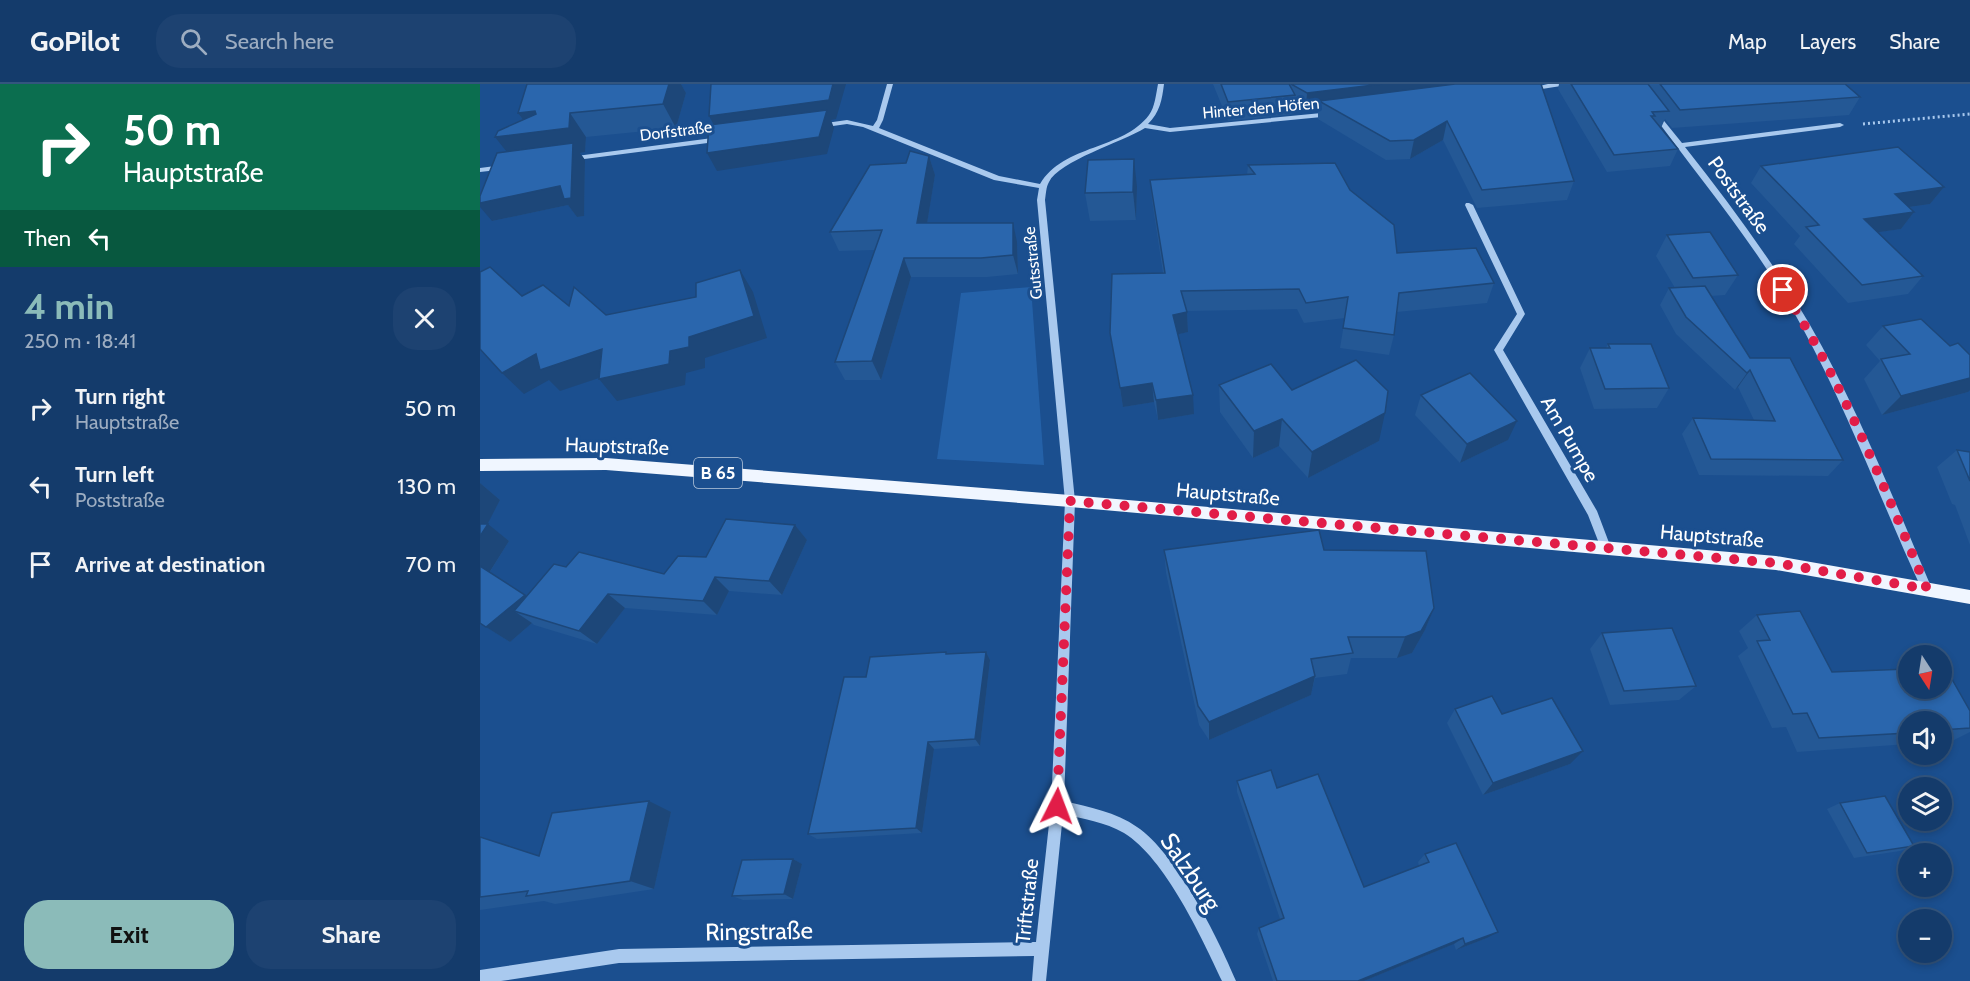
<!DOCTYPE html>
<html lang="en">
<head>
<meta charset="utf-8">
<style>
	:root { --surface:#143b6b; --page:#1d4271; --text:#f1f3f6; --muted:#9dadc1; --line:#33557e; --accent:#8bbbb9 }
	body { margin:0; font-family:Cabin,sans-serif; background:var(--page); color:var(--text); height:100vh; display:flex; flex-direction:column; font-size:22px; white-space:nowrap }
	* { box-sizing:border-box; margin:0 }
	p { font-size:20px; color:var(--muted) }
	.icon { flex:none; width:33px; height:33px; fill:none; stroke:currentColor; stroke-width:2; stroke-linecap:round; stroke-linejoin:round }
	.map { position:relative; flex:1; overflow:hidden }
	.sheet { display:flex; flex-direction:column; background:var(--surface); width:480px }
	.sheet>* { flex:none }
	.top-card { background:#0b6e4f; color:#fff; overflow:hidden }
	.needle { width:39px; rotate:168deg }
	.buttons { position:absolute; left:1418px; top:561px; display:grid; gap:12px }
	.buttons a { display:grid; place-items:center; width:54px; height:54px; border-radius:50%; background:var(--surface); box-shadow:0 3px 9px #0003,0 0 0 2px var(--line); font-size:30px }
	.pin { position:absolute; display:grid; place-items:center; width:51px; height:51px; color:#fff; margin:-26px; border:3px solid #fff; border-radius:50%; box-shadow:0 2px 6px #0007 }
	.me { position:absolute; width:66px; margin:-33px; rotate:3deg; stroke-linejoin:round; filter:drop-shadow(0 0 4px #0008) }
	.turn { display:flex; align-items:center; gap:21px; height:126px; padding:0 24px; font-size:27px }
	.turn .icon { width:78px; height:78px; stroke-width:2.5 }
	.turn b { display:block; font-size:42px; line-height:51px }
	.then { display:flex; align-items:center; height:57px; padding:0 24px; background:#0003; gap:12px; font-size:22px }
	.round { display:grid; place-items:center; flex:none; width:63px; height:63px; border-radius:24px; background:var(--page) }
	.overview { display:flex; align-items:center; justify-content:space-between; height:102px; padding:0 24px }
	h1 { font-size:36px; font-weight:700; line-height:45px; color:var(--accent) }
	.primary-button { display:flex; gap:12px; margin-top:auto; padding:12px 24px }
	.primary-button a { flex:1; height:69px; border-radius:24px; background:var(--accent); color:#111; font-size:24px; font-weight:700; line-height:69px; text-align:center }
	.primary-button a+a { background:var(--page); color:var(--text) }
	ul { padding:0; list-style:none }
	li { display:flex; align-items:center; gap:18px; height:78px; padding:0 24px }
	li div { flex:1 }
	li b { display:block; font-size:22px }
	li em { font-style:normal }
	header { display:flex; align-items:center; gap:36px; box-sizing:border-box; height:84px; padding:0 30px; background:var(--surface); border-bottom:2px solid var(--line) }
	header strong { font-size:28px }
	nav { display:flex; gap:33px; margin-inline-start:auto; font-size:21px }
	.search { width:420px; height:54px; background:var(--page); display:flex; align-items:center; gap:15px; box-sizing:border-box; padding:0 21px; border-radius:24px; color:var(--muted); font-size:22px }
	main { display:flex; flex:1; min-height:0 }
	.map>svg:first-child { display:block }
	.green { fill:#2461a8 }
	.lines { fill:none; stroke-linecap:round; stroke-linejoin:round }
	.path { stroke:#a9c9ee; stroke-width:3; stroke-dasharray:2 3; stroke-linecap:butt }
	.minor { fill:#a9c9ee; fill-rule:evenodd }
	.major { fill:#f0f6ff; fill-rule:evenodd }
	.wall { fill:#245895 }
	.shaded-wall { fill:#1d4779 }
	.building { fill:#2a66ad; stroke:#1d4779; stroke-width:1.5 }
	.route { stroke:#e11d48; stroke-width:10; stroke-dasharray:0 18 }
	.labels { text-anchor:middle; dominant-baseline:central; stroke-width:6; stroke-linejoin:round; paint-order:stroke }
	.far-street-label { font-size:16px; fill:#fff; stroke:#1b4f8f }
	.shield { fill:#1b4f8f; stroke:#bbcadd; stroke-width:1.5 }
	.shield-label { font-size:18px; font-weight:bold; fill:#fff }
	.street-label { font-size:20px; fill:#fff; stroke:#1b4f8f }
	.near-street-label { font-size:24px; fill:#fff; stroke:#1b4f8f }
</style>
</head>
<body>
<header>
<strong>GoPilot</strong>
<div class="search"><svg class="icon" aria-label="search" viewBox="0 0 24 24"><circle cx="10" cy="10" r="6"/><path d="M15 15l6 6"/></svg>Search here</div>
<nav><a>Map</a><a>Layers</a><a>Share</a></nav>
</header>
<main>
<section class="sheet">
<div class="top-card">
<div class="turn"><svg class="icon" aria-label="right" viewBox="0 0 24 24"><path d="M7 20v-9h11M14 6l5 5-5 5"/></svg><div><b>50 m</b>Hauptstraße</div></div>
<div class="then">Then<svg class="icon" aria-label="left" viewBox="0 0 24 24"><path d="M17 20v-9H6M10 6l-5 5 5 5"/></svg></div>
</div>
<div class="overview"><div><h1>4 min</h1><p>250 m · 18:41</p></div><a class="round"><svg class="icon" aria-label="close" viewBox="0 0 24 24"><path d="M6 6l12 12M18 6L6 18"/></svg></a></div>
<ul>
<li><svg class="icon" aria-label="right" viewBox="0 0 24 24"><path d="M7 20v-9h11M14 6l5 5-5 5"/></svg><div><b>Turn right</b><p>Hauptstraße</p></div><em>50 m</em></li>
<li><svg class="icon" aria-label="left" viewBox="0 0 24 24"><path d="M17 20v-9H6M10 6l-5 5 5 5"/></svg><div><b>Turn left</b><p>Poststraße</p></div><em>130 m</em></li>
<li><svg class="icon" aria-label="arrive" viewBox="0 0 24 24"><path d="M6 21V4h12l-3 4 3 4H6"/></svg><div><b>Arrive at destination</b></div><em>70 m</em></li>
</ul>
<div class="primary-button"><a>Exit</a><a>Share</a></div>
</section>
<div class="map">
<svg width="1490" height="897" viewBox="0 0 1490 897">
	<rect width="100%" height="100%" fill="#1b4f8f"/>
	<polygon class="green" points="551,203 564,381 457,375 481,209"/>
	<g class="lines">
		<polyline class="path" points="1383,40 1490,30"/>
		<g class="minor">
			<path d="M407,0H413L403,36L399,44L519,92L560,100C584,60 643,66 669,31C675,23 676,10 678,0H684C682,16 680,28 668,40L690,44L852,28L855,30L852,32L690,48L665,44C642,58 579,77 569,98C566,103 566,110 565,116L595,417L584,717C609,723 636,728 657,743C696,769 738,854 756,897H742C722,854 685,774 644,749C625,738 603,735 583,730L566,897H552L554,872L139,879L21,897H0V886L139,865L556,858L571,722L585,417L557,116L559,104L514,96L383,43L367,40L339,44L335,42L339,40L367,36L393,42L397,36Z"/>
			<polygon points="1068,0 1084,0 1081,2 1049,7 1046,5"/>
			<path d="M1174,26L1176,27L1202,59L1360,39L1364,41L1360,43L1205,63C1250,120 1293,178 1330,241C1378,325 1414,416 1452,505L1451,508L1447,510L1443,508C1402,420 1369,329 1322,243C1280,166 1223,99 1171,28Z"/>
			<polygon points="240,53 243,53 243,57 89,77 85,75 89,73"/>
			<polygon points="23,81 26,81 26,85 0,88 0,84"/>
			<polygon points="986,119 989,119 993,121 1045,230 1023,266 1117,427 1131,464 1130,467 1122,467 1108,431 1014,266 1037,230 985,121"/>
		</g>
		<polygon class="major" points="126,374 590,411 1296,472 1490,506 1490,520 1296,486 590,423 126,386 0,387 0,375"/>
	</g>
	<g class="wall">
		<polygon points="47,0 201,0 206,9 196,44 106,53 105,68 100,69 105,76 104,132 97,133 88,121 12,137 26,67 43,36 38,29"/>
		<polygon points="733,0 1061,0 1094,97 1087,116 997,124 963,56 930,75 906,76 838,35 838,27 826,28 815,22 814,30 748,37"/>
		<polygon points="1079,0 1365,0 1380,13 1369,31 1192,44 1185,35 1181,44 1198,65 1190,82 1127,88 1078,5"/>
		<polygon points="449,72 455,91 447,139 537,158 538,190 507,193 431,193 401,296 365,296 355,278 395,166 359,167 350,148 426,79"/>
		<polygon points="768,81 870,106 917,169 1014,199 1007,219 917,228 914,251 909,271 860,264 865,234 824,239 817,225 707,227 708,248 698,250 714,330 678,336 674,318 643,323 630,249 683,189 672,116 670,96 767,91"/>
		<polygon points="1281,82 1464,103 1450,120 1430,123 1434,128 1421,145 1398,148 1443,192 1428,210 1368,219 1314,160 1320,152 1271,99"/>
		<polygon points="657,103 656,136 610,137 605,109"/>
		<polygon points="1187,151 1258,191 1245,211 1231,212 1270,274 1363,376 1348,392 1219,391 1202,350 1213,334 1274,336 1258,303 1255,306 1196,250 1180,221 1189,204 1195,204 1176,172"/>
		<polygon points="1403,242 1470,262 1488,308 1402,331 1384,295 1400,277 1386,261"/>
		<polygon points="1128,260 1189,304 1177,324 1114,325 1100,284 1110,264 1126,264"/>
		<polygon points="739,301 812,306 899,357 828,394 799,362 773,374 740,328"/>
		<polygon points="941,311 1028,356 980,379 935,331"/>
		<polygon points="1477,366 1490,368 1490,461 1475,421 1472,420 1457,383"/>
		<polygon points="0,399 20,416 7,440 29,457 10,488 47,512 86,483 184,490 315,441 327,456 302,511 249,507 237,531 145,524 117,560 54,541 52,539 30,558 0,539"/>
		<polygon points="684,466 844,466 954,524 945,546 932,569 917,574 871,574 867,590 835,594 831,611 729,656 719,641 686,489"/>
		<polygon points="1277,531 1352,588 1490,627 1490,648 1472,657 1461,658 1461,638 1428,638 1428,660 1317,668 1306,643 1292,644 1258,572 1268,564 1259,547"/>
		<polygon points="1122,549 1216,602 1199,616 1130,621 1110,565"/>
		<polygon points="466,568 468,570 506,568 510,576 500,662 454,665 442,749 337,755 328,750 386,593"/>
		<polygon points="975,625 1022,630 1090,680 1003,711 967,639"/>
		<polygon points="757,697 797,704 884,803 939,782 938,778 945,770 1007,854 976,866 974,860 884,897 793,897 777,850 779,844 800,835 757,708"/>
		<polygon points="1360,719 1434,762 1420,767 1374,774 1347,725"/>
		<polygon points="191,728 174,805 75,820 64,817 0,826 0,753 59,772"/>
		<polygon points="313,775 322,780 313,815 263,816 252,812"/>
	</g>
	<g class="shaded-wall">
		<polygon points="189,0 201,0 206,9 196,44 183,20"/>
		<polygon points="353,0 366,0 356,35 351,36 354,44 347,70 237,87 227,69 239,50 229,32"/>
		<polygon points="902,0 1047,0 839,17 838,27 826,28 827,9"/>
		<polygon points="55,27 90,29 106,53 105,68 100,69 105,76 104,132 97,133 88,121 12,137 0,123 0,119 80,102 93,70 34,77 15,53 52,48 38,29"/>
		<polygon points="967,37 963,56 930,75 934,56"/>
		<polygon points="449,72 455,91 444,158 437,139"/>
		<polygon points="654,75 657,103 656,136 653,108"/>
		<polygon points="1464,103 1450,120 1401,127 1415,110"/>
		<polygon points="1434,128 1421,145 1371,152 1384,135"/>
		<polygon points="533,139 537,158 538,190 533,171"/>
		<polygon points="424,174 431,193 401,296 392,277"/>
		<polygon points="260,186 273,208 287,254 225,274 225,284 206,289 205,301 137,317 119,295 190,267 209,253"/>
		<polygon points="707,228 708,248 695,251 693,231"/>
		<polygon points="122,265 140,287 80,307 69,296 44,310 22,289 56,270"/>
		<polygon points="1270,286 1258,303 1255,306 1267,289"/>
		<polygon points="1490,294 1490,306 1488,308 1402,331 1421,312"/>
		<polygon points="672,299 674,318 643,323 640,304"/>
		<polygon points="713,311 714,330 678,336 676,316"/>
		<polygon points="905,329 899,357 828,394 832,368"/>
		<polygon points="802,335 799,362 773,374 774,347"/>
		<polygon points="1037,337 1028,356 980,379 987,360"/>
		<polygon points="0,399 20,416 7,441 8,440 29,457 9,489 0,482"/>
		<polygon points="315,441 327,456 302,511 289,497"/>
		<polygon points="235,493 249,507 237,531 223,517"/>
		<polygon points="128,510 145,524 117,560 99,547"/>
		<polygon points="45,511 67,526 34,527 52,539 30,558 6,543"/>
		<polygon points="954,524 945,546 932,569 917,574 925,553"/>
		<polygon points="506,568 510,576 500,662 495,655"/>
		<polygon points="835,592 831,611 729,656 729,638"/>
		<polygon points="448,658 454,665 442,749 436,744"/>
		<polygon points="1103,667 1090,680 1003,711 1013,699"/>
		<polygon points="169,717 191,728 174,805 150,797"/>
		<polygon points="313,775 322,780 313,815 304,810"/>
		<polygon points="1018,848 1007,854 976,866 985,860"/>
		<polygon points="983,854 974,860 884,897 878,897"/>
	</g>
	<g class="building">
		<polygon points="47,0 189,0 183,20 90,29 89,44 15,53 18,47 56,30 55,27 38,29"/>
		<polygon points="231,0 353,0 349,16 229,32"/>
		<polygon points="741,0 809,0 815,11 748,18"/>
		<polygon points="811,0 902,0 827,9"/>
		<polygon points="975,0 1061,0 1094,97 1002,106 967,37 934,56 910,57 839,17"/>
		<polygon points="1091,0 1168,0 1189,27 1172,28 1175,32 1171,32 1198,65 1134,71"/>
		<polygon points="1180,0 1365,0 1380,13 1200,26"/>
		<polygon points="347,26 339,53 227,69 229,41"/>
		<polygon points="93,59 91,114 84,115 80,102 0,119 0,112 17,69"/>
		<polygon points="1418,63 1464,103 1415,110 1434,128 1384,135 1443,192 1382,201 1326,143 1339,141 1281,82"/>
		<polygon points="430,67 449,72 437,139 533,139 533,171 501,174 424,174 392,277 355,278 402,146 350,148 390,81 426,79"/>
		<polygon points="654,75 653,108 605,109 608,76"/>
		<polygon points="855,79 870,106 914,141 917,169 996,164 1014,199 919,209 914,251 863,244 868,213 826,219 819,205 701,207 707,228 693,231 713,311 676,316 672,299 640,304 630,249 632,190 685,189 670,96 775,90 768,81"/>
		<polygon points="1230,148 1258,191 1213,194 1187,151"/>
		<polygon points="10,183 42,212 63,201 89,222 94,203 126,231 216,213 216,199 260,186 274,232 209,253 209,263 190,267 189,280 119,295 122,265 60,286 56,270 22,289 0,265 0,188"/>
		<polygon points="1225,202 1270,274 1310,274 1363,376 1231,375 1213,334 1295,337 1270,286 1267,289 1206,233 1189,204"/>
		<polygon points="1441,235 1470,262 1478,259 1490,271 1490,294 1421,312 1401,275 1430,270 1403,242"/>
		<polygon points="1128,260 1171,260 1189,304 1125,305 1110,264 1130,264"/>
		<polygon points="876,276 908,307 905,329 832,368 802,335 774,347 739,301 791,280 812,306"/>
		<polygon points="990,289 1037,337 987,360 941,311"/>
		<polygon points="1477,366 1490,368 1490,397"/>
		<polygon points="246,435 315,441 289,497 235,493 223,517 128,510 99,547 34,527 74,480 86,483 99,468 184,490 198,472 226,473"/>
		<polygon points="0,440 8,440 0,452"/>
		<polygon points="839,446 844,466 946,467 954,524 941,547 925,553 868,553 873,569 831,575 835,592 729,638 718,622 684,466"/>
		<polygon points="0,482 45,511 6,543 0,539"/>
		<polygon points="1320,527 1352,588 1428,585 1428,604 1461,604 1461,583 1465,583 1490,627 1490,644 1461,646 1461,638 1428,638 1428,649 1339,654 1327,629 1313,630 1277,557 1290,556 1277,531"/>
		<polygon points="1192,544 1216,602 1144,607 1122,549"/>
		<polygon points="466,568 466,570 506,568 495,655 448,658 436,744 328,750 364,593 386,593 390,573"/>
		<polygon points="1012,612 1022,630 1072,614 1103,667 1013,699 975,625"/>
		<polygon points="791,686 797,704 838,690 884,803 949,778 945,770 976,759 1018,848 985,860 983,854 878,897 797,897 779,844 804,834 757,697"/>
		<polygon points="1405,712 1434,762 1387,769 1360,719"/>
		<polygon points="169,717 150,797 46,812 48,807 0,813 0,753 59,772 72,729"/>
		<polygon points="313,775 304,810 252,812 262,776"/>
	</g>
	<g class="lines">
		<path class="route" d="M577,722L590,417L1296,479L1447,505C1404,403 1363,299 1303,206"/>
	</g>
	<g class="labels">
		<g class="far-street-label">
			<text transform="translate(781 24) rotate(-5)">Hinter den Höfen</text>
			<text transform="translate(196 47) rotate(-7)">Dorfstraße</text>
			<text transform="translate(553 179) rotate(-96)">Gutsstraße</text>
		</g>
		<rect class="shield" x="214" y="374" width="48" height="30" rx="4.5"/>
		<g class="shield-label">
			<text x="238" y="389">B 65</text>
		</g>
		<g class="street-label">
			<text transform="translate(1259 111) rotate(54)">Poststraße</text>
			<text transform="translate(1090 355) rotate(60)">Am Pumpe</text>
			<text transform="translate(137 362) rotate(2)">Hauptstraße</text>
			<text transform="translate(748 410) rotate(5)">Hauptstraße</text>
			<text transform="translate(1232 452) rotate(5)">Hauptstraße</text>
			<text transform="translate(547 817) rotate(-84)">Triftstraße</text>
		</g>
		<g class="near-street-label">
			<text transform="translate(711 788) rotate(56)">Salzburg</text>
			<text transform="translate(279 847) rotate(-1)">Ringstraße</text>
		</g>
	</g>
</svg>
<div class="buttons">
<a><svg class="needle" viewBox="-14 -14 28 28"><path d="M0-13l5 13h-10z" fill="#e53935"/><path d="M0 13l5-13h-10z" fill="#9dadc1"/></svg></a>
<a><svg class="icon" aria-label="sound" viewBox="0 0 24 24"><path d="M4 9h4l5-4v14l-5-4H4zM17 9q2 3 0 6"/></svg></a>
<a><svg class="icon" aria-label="layers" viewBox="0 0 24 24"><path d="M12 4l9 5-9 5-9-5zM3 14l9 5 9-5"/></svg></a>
<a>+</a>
<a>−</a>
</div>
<div class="pin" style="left:1303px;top:206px;background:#d93025"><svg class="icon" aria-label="arrive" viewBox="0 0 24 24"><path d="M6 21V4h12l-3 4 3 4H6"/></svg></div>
<svg class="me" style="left:577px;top:722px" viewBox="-20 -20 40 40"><path d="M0-17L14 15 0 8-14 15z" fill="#e11d48" stroke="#fff" stroke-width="4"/></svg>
</div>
</main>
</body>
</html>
